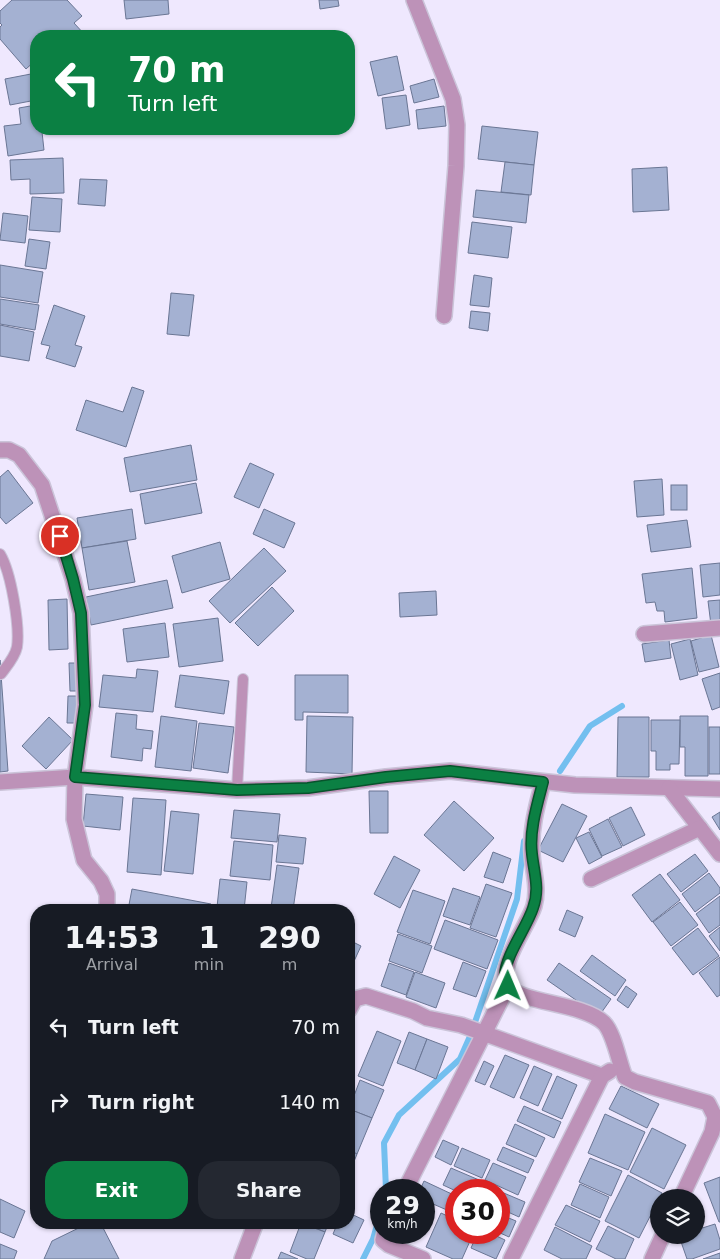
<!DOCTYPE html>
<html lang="en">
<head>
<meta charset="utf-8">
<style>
	:root { --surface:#171b24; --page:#242831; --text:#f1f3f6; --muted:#9ea1a6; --accent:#0b8043 }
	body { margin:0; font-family:"DejaVu Sans",sans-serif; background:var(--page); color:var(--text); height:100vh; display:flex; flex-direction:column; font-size:19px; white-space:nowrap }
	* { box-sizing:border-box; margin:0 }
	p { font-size:16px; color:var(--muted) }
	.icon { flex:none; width:28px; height:28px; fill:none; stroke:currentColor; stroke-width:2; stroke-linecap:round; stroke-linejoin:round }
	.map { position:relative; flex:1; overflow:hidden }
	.drawer { position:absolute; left:30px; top:904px; width:325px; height:325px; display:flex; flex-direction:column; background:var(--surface); border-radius:20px; box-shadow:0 1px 4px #0004 }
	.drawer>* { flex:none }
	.top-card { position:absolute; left:30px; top:30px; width:325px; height:105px; border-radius:20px; box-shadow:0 1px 4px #0004; background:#0b8043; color:#fff; overflow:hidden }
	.fabs { position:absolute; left:650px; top:1189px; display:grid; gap:10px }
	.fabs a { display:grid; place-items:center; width:55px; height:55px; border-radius:50%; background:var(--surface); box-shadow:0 1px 4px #0004; font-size:25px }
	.speed { position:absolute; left:370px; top:1179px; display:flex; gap:10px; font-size:25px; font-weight:700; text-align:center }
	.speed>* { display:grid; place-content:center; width:65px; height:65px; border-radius:50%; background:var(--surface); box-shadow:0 1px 4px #0004; line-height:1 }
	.speed small { font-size:12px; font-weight:400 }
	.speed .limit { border:8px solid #d22; background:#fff; color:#111 }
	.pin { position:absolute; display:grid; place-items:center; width:42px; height:42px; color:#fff; margin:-21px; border:2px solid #fff; border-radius:50%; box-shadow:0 1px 5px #0007 }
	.me { position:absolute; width:55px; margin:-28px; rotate:1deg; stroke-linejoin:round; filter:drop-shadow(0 0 4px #0008) }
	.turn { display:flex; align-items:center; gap:18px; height:105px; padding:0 15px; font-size:22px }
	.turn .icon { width:65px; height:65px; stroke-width:2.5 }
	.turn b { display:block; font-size:35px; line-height:42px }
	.eta { display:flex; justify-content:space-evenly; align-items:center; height:85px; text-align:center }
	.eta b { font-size:30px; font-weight:600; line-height:35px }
	.primary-button { display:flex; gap:10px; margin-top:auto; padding:10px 15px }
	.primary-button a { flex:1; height:58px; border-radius:20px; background:var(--accent); color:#fff; font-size:20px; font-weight:600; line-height:58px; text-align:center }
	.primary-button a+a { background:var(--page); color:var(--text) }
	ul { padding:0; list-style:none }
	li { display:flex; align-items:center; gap:15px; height:75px; padding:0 15px }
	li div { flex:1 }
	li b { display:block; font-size:19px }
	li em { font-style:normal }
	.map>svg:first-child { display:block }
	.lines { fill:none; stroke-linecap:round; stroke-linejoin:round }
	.stream { stroke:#73bfef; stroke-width:6 }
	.building { fill:#a4b1d2; stroke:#6a7694 }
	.lane-casing { stroke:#cbc4d9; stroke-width:12 }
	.street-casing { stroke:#cbc4d9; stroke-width:18 }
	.lane { stroke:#bd92b8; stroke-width:10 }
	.street { stroke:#bd92b8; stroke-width:15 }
	.route-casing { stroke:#07532c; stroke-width:12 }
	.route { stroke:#0b8043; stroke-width:9 }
</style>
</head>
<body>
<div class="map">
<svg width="720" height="1259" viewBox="0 0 720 1259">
	<rect width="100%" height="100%" fill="#efe8fe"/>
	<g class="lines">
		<g class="stream">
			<polyline points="560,771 590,726 622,706"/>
			<polyline points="386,1190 384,1143 399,1115 460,1059 471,1034 517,899 524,841"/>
			<polyline points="363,1259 373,1239 381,1211"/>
		</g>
	</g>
	<g class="building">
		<polygon points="12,0 67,0 82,16 74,23 85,35 36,36 36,60 26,69 0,39 0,27 2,25 0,23 0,11"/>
		<polygon points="124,0 168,0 169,14 126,19"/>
		<polygon points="319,0 338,0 339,6 320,9"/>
		<polygon points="397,56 404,90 378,96 370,62"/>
		<polygon points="36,73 36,100 10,105 5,79"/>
		<polygon points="434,79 439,97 414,103 410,86"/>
		<polygon points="406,95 410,125 386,129 382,98"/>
		<polygon points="36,105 36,129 63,129 42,132 44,150 8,156 4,126 21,124 19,108"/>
		<polygon points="444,106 446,126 418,129 416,110"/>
		<polygon points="482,126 538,132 534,165 478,159"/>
		<polygon points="63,158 64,193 30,194 30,179 11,180 10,160"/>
		<polygon points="505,162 534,165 531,195 501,192"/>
		<polygon points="667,167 669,210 633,212 632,169"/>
		<polygon points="80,179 107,180 105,206 78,204"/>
		<polygon points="476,190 529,195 526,223 473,217"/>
		<polygon points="32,197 62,199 60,232 29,230"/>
		<polygon points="3,213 28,216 25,243 0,240"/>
		<polygon points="472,222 512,227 508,258 468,253"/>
		<polygon points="29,239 50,242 46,269 25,266"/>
		<polygon points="0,265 43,272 38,303 0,297"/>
		<polygon points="474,275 492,278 489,307 470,305"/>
		<polygon points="171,293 194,295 189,336 167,334"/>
		<polygon points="0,299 39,305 35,330 0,324"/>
		<polygon points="54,305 85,316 75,345 82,347 75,367 46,358 50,346 41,344"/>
		<polygon points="471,311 490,313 488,331 469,328"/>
		<polygon points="0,325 34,332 29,361 0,356"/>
		<polygon points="132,387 144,391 126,447 76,430 86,400 123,412"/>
		<polygon points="191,445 197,480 130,492 124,458"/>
		<polygon points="250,463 274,474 259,508 234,497"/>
		<polygon points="8,470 33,503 6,524 0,517 0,477"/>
		<polygon points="662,479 664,515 637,517 634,481"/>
		<polygon points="196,483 202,513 145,524 140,494"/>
		<rect x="671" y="485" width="16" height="25"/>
		<polygon points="132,509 136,539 82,548 77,518"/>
		<polygon points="264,509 295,523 284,548 253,534"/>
		<polygon points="687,520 691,547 651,552 647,525"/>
		<polygon points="127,541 135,582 89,590 82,548"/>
		<polygon points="220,542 230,579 182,593 172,556"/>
		<polygon points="264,548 286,571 230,623 209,601"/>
		<polygon points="720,563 720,595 703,597 700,565"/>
		<polygon points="692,568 697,618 665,622 664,611 657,611 655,602 646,603 642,574"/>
		<polygon points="167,580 173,608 91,625 86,597"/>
		<polygon points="272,587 294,611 258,646 235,623"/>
		<polygon points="436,591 437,615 400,617 399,593"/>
		<polygon points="67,599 68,649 49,650 48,600"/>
		<polygon points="720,600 720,624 711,625 708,601"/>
		<polygon points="218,618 223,661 179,667 173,624"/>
		<polygon points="165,623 169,657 127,662 123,629"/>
		<polygon points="711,635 719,667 699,672 691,641"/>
		<polygon points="690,639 698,675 680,680 671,644"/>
		<polygon points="669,640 671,658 645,662 642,644"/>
		<polygon points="0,660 8,771 0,772"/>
		<polygon points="69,663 79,663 79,691 70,691"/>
		<polygon points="137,669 158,671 153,712 99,707 103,675 136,678"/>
		<polygon points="720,673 720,707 712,710 702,679"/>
		<polygon points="180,675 229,681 224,714 175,707"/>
		<polygon points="295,675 348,675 348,713 303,712 303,720 295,720"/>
		<polygon points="68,696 79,696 78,723 67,723"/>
		<polygon points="116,713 137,715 136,729 153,731 151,749 143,748 142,761 111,757"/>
		<polygon points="161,716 197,721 191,771 155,767"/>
		<polygon points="307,716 353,717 352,774 306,772"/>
		<polygon points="680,716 708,716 708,776 685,776 685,747 680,747"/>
		<polygon points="49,717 73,740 46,769 22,746"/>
		<polygon points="618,717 649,717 649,777 617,777"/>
		<polygon points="651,720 680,720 679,764 670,764 670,770 656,770 656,751 651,751"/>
		<polygon points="199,723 234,727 228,773 193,768"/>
		<rect x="709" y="727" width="11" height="47"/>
		<polygon points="369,791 388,791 388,833 370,833"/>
		<polygon points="86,794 123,797 120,830 83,826"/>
		<polygon points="133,798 166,800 161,875 127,872"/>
		<polygon points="454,801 494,838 464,871 424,835"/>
		<polygon points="562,804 587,816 563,862 538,850"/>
		<polygon points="631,807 645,835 623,846 609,818"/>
		<polygon points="234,810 280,814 277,842 231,838"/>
		<polygon points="171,811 199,814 193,874 164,871"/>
		<polygon points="720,812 720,830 712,817"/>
		<polygon points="608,819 622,847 602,856 589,829"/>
		<polygon points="589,832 602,857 589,864 576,838"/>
		<polygon points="279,835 306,838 303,864 276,862"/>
		<polygon points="234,841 273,845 270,880 230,876"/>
		<polygon points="493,852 511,859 503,883 484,877"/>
		<polygon points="695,854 708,871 681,892 667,874"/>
		<polygon points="394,856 420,870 400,908 374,894"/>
		<polygon points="277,865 299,868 293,910 271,908"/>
		<polygon points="709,873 720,888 720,893 695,912 682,894"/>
		<polygon points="660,874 680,900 652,922 632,895"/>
		<polygon points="220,879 247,882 244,910 217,907"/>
		<polygon points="486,884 512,893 496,937 470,928"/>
		<polygon points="453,888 480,897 470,925 443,916"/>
		<polygon points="132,889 211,904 210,910 128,910"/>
		<polygon points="413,890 445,901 430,944 397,932"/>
		<polygon points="720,896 720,925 709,933 696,914"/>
		<polygon points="680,902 698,925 671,946 653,922"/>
		<polygon points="567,910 583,917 575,937 559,930"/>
		<polygon points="445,920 498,940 487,969 434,949"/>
		<polygon points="720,927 720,951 709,936"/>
		<polygon points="698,928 719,956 693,975 672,948"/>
		<polygon points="398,934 432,946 422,973 389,961"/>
		<polygon points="349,940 361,946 350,970 349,970"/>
		<polygon points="592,955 626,980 615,996 580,971"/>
		<polygon points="720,957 720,995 717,997 699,973"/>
		<polygon points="463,962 486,971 476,997 453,989"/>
		<polygon points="389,963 414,972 406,995 381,986"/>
		<polygon points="559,963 611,999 599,1016 547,980"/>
		<polygon points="415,972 445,983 436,1008 406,997"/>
		<polygon points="626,986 637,994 628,1008 617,1000"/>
		<polygon points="377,1031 401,1041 383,1086 358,1076"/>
		<polygon points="409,1032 427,1039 415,1070 397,1063"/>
		<polygon points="427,1039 448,1047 436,1079 415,1070"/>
		<polygon points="505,1055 529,1065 514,1098 490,1087"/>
		<polygon points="484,1061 494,1066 485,1085 475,1081"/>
		<polygon points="534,1066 552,1074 538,1106 520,1098"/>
		<polygon points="557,1076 577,1085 562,1119 542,1110"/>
		<polygon points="360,1080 384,1090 372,1118 349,1109"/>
		<polygon points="621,1086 659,1104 647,1128 609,1109"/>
		<polygon points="524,1106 561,1122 554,1138 517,1121"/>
		<polygon points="349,1109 372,1118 357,1154 349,1150"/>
		<polygon points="605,1114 645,1132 628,1170 588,1153"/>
		<polygon points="515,1124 545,1138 536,1157 506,1144"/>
		<polygon points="652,1128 686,1145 664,1189 630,1172"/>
		<polygon points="443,1140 459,1147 451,1165 435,1157"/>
		<polygon points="503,1147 534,1160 528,1173 497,1160"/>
		<polygon points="462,1148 490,1160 482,1178 454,1166"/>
		<polygon points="349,1150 357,1154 349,1174"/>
		<polygon points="590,1158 622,1171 611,1196 579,1182"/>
		<polygon points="493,1163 526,1177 518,1195 485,1180"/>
		<polygon points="451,1168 479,1180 475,1190 456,1191 443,1185"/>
		<polygon points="628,1175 662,1193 639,1238 605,1221"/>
		<polygon points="720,1177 720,1222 719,1222 704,1183"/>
		<polygon points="424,1181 456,1196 456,1214 424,1200 424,1190 420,1190"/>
		<polygon points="580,1184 609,1197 600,1218 571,1205"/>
		<polygon points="499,1191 525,1202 519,1217 499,1208"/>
		<polygon points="0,1199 25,1211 14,1238 0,1232"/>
		<polygon points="566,1205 600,1221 590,1242 555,1225"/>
		<polygon points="349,1213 364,1220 353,1243 333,1234 338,1222 349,1222"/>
		<polygon points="441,1213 456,1220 456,1232 474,1232 462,1259 453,1259 426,1247"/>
		<polygon points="499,1214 516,1221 509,1237 498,1232"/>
		<polygon points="91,1222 100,1222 119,1259 44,1259 52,1241"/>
		<polygon points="301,1222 329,1222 325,1232"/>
		<polygon points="301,1223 325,1232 314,1259 307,1259 290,1252"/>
		<polygon points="715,1224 720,1240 720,1249 692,1259 687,1259 679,1236 696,1235 696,1230"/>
		<polygon points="608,1226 634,1239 625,1259 616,1259 596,1249"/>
		<polygon points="555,1227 592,1246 586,1259 562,1259 544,1250"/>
		<polygon points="478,1232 488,1232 505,1240 496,1259 471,1248"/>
		<polygon points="0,1244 17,1251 14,1259 0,1259"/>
		<polygon points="281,1252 298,1259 278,1259"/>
		<polygon points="720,1253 720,1259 703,1259"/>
	</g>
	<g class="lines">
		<defs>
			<g id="lane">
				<path d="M0,554C11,572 20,626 17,647C15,657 7,666 1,674"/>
				<polyline points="237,790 243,679"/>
			</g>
			<g id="street">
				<polyline points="414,0 453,99 457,125 456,166 444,316"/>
				<polyline points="0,450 9,450 19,455 42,485 73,579 81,613 85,705 75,777 74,819 84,860 101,881 107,894 107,910"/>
				<polyline points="644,634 720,628"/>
				<polyline points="0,782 75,777 237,790 308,788 386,777 450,771 575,785 720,789"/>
				<path d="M543,782C537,805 530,830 532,854C533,872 539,888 534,906C528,926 495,968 509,987C521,1003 583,1003 604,1023C614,1033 619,1063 625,1077L635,1082L708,1103L715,1117L712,1132L681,1198"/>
				<polyline points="669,788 720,854"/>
				<polyline points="591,879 700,828"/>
				<polyline points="349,1010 355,999 366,996 413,1011 427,1018 461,1025 602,1076"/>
				<polyline points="405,1190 508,986"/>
				<polyline points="385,1232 383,1240 389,1245 423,1259"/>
				<polyline points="242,1259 256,1222"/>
				<polyline points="511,1259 602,1076 610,1071"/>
				<polyline points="652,1259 663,1235"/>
			</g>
		</defs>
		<use href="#lane" class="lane-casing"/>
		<use href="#street" class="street-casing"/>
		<use href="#lane" class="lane"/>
		<use href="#street" class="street"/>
	</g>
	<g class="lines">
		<defs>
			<path id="route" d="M60,536L73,579L81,613L85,705L75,777L237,790L308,788L386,777L450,771L543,782C537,805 529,831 532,854C534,873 540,889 533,908C527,927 505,956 505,975C506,979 507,983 508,986"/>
		</defs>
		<use href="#route" class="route-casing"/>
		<use href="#route" class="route"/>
	</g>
</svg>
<div class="fabs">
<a><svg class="icon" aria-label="layers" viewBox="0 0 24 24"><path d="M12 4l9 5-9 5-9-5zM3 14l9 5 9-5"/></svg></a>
</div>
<div class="speed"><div>29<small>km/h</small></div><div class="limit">30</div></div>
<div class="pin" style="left:60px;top:536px;background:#d93025"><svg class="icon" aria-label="arrive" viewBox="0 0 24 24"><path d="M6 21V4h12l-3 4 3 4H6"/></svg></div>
<svg class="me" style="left:508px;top:986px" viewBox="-20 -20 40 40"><path d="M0-17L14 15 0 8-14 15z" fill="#0b8043" stroke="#fff" stroke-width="4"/></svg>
<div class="top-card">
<div class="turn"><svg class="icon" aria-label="left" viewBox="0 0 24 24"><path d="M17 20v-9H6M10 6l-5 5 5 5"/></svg><div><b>70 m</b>Turn left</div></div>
</div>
<section class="drawer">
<div class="eta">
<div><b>14:53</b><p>Arrival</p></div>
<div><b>1</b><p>min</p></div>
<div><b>290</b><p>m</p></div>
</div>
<ul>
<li><svg class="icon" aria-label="left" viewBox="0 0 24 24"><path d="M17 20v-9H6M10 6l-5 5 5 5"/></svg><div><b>Turn left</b></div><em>70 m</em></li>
<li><svg class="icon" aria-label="right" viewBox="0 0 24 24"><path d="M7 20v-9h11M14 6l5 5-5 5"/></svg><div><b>Turn right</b></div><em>140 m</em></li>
</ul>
<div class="primary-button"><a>Exit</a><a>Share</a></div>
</section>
</div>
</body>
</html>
